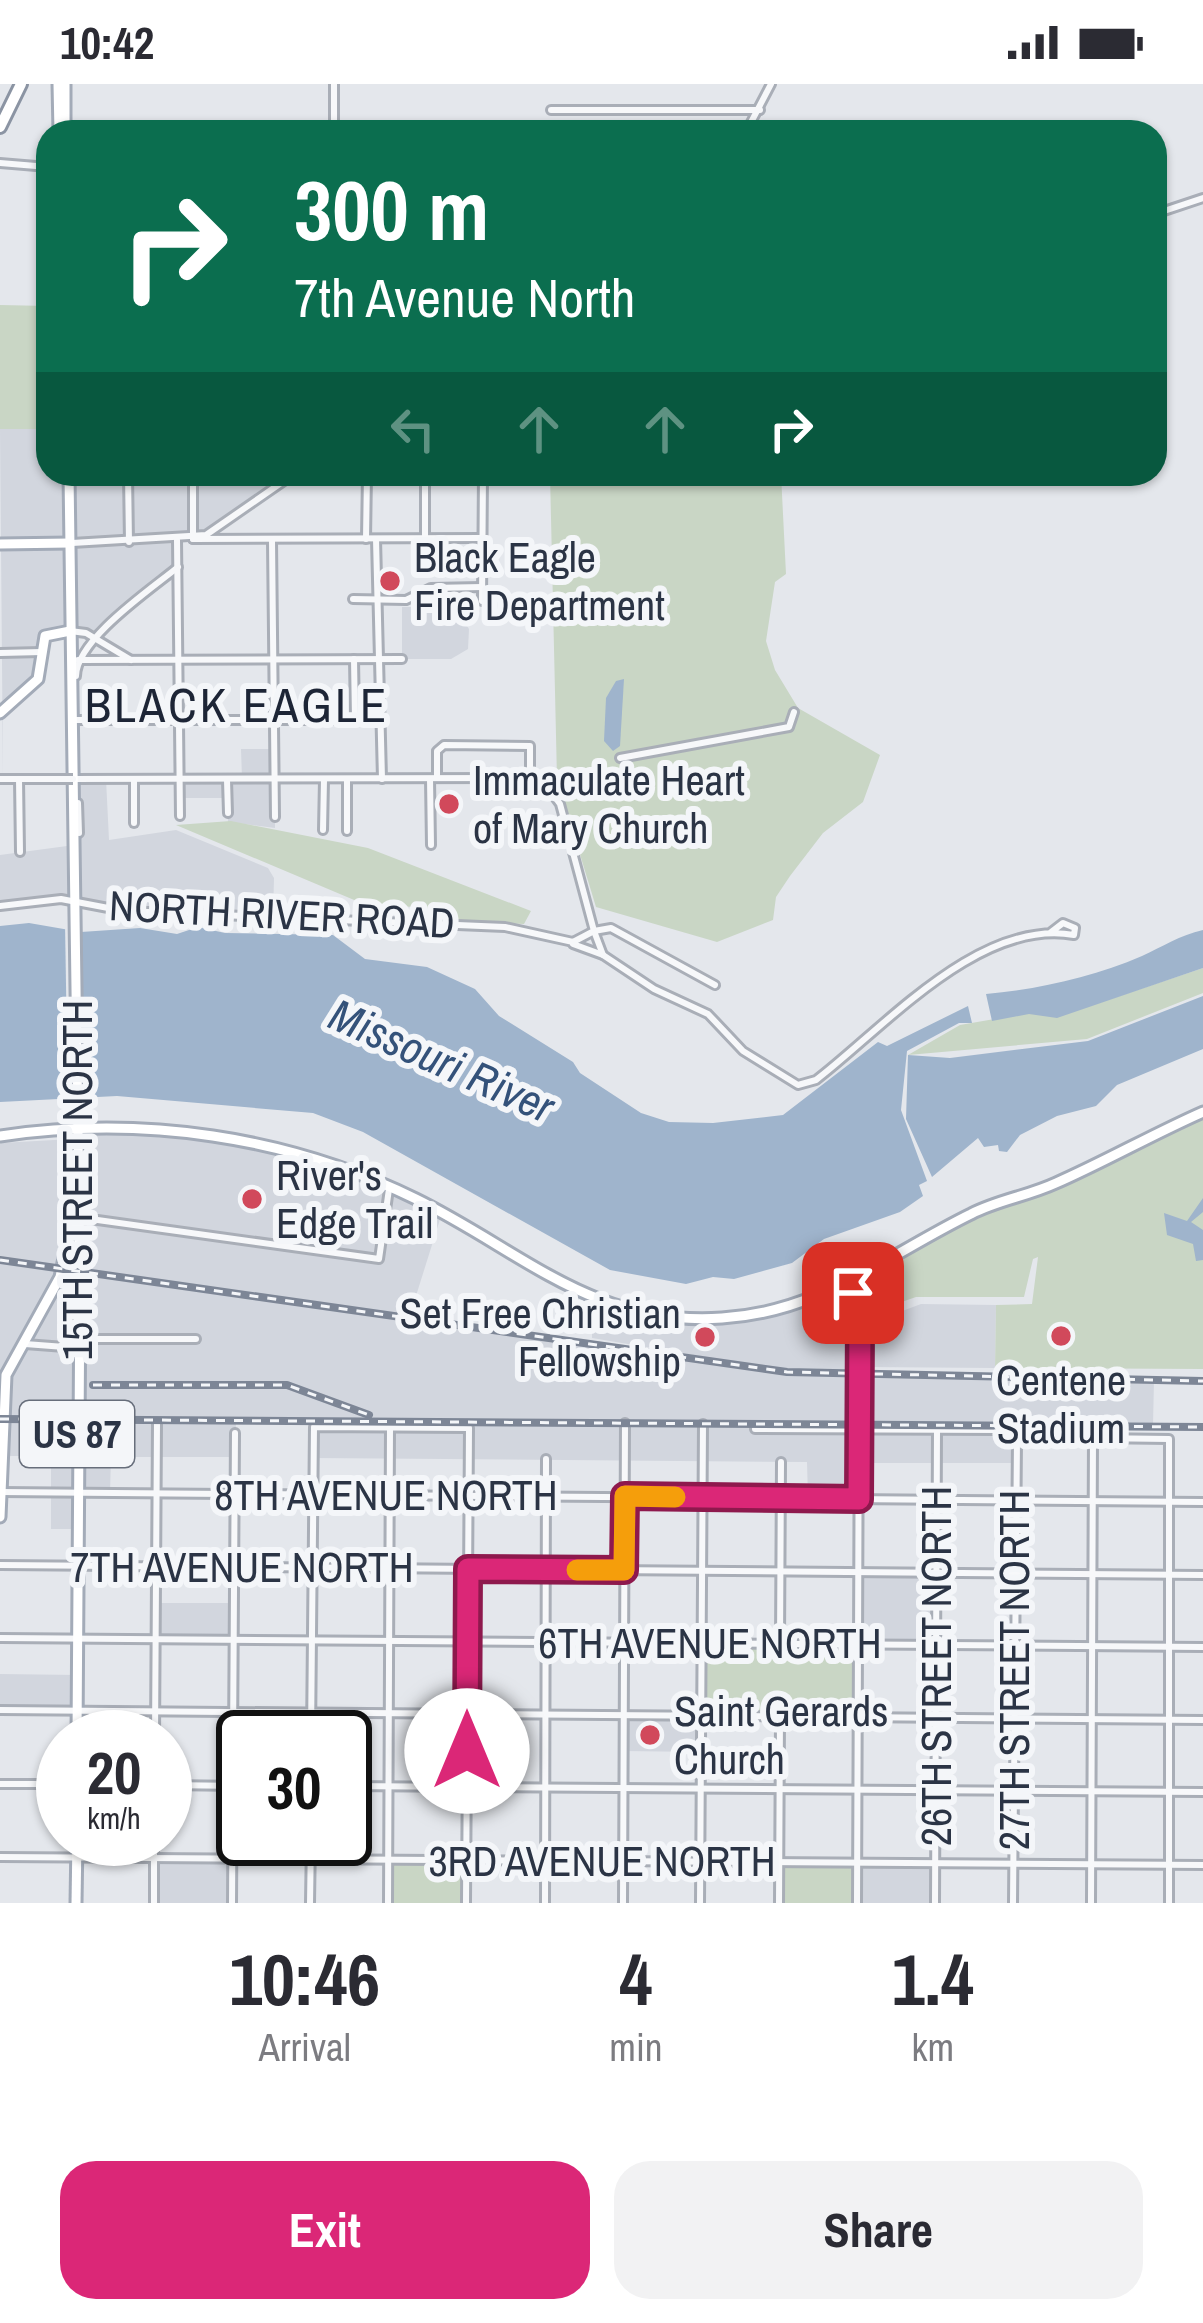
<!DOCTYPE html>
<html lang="en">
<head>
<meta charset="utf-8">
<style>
	:root { --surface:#fff; --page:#f2f2f3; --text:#2b2b33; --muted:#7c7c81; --accent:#db2777 }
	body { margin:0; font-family:"Archivo Narrow",sans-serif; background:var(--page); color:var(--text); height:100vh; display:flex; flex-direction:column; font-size:45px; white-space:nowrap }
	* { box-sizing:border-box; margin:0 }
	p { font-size:39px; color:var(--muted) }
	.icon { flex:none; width:66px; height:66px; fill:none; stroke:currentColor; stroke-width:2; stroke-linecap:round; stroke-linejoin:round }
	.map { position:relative; height:1819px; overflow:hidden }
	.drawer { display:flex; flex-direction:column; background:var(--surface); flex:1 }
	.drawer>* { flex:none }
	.hud { position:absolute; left:36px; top:36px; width:1131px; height:366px; border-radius:36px; box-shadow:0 3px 9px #0004; background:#0b6e4f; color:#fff; overflow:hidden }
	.speed { position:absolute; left:36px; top:1626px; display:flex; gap:24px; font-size:60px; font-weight:700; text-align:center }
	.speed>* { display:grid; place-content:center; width:156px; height:156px; border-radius:50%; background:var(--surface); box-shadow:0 3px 9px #0004; line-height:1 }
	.speed small { font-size:30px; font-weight:400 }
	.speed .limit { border:6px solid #111; border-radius:18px; background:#fff; color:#111 }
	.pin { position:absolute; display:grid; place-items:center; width:102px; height:102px; color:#fff; margin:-51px; border-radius:24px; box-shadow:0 6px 18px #0006 }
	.me { position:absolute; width:132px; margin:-66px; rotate:0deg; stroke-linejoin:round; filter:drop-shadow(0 0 9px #0008) }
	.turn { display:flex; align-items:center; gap:42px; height:252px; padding:0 60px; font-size:54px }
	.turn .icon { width:156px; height:156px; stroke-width:2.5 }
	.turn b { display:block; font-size:84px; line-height:102px }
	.lanes { display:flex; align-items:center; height:114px; padding:0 60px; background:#0003; justify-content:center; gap:60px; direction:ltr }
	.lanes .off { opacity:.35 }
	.eta { display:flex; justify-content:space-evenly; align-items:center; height:204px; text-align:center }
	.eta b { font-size:72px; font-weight:800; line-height:84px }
	.cta { display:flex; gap:24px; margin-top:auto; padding:24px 60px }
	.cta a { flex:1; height:138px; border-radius:36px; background:var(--accent); color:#fff; font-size:48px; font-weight:800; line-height:138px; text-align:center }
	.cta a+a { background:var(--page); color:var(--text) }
	.status { display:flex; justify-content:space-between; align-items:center; height:84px; padding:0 60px; background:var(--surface); direction:ltr }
	.status svg { height:33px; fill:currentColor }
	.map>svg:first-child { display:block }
	.built { fill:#d2d6de }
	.green { fill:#c9d6c5 }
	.water { fill:#9fb4cc }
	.pier { fill:#e4e7ec }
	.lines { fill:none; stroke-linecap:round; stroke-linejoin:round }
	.minor-casing { stroke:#a9aeb7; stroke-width:12 }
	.major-casing { stroke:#a3abb8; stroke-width:15 }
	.highway-casing { stroke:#8b94a3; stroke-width:16 }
	.minor { stroke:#f7f8fa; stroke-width:6 }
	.major { stroke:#fff; stroke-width:9 }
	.highway { stroke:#fff; stroke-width:10 }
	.rail-casing { stroke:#7d8696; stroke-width:8 }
	.rail { stroke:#f4f6f9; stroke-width:3; stroke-dasharray:9; stroke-linecap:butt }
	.minor-bridge-casing { stroke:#a9aeb7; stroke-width:12; stroke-linecap:butt }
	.minor-bridge { stroke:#f7f8fa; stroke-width:6 }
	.route-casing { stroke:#8e194d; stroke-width:30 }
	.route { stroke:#db2777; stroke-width:21 }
	.slow { stroke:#f59e0b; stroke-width:21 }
	.poi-dot { fill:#d1495b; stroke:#f4f6f9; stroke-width:4.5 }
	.labels { text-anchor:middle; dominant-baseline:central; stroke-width:12; stroke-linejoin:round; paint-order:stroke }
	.shield { fill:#f4f6f9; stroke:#676e7b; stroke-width:3 }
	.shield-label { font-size:39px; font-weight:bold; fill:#2b3445 }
	.poi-label { font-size:42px; fill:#2b3445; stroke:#f4f6f9; text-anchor:start }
	.street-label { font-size:42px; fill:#2b3445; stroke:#f4f6f9 }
	.water-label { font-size:45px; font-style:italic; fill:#34527a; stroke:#f4f6f9 }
	.quarter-label { font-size:48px; letter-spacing:3px; fill:#1d2536; stroke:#f4f6f9 }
</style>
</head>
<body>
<div class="status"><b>10:42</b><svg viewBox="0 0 49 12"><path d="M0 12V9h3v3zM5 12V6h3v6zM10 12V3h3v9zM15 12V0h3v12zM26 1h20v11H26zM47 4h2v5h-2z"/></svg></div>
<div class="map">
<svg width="1203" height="1819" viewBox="0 0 1203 1819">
	<rect width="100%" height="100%" fill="#e4e7ec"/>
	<g class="built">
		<polygon points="0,345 48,345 48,390 64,390 65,459 65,547 48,549 40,590 3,626 3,695"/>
		<polygon points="69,390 294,390 226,441 178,457 178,483 97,554 70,547"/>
		<polygon points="402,523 454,523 469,545 468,565 451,575 402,575"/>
		<polygon points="241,665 274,665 275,744 228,738 227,714 180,714 180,695 242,694"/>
		<polygon points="73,695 106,695 109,756 176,746 268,784 274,794 273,833 124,827 77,817"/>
		<polygon points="67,762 68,815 0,822 0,771"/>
		<polygon points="78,1047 191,1048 337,1082 442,1129 410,1231 80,1191 820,1291 1154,1296 1153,1341 860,1341 1016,1344 1016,1379 860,1379 859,1415 808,1414 807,1378 313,1374 313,1337 236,1337 235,1373 111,1373 110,1409 78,1409 78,1445 51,1445 51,1372 1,1372 0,1408 0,1059 72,1055 72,1134 64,1185 79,1187"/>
		<polygon points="831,1212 860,1237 860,1291 759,1282 592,1254 592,1215 716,1235"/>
		<polygon points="921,1220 996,1221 995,1284 864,1283 865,1241"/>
		<polygon points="858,1488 936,1488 936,1561 858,1560"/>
		<polygon points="156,1519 234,1519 233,1556 155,1556"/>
		<polygon points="0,1590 78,1591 77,1627 0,1626"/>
		<polygon points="624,1632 702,1632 702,1668 623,1667"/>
		<rect x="154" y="1774" width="78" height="45"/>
		<polygon points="858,1778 936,1779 935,1819 857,1819"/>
	</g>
	<g class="green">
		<polygon points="0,221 48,222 48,345 0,345"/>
		<polygon points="550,390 781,390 786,490 775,498 766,557 775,586 798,624 880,671 863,718 823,749 790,792 776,813 773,836 717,858 596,823 557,695"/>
		<polygon points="231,737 368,764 531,827 524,840 442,836 417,823 366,821 176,741"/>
		<polygon points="1203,884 1203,909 1087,955 908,971 960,941 1029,929 1057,933"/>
		<path d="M1203,1033V1285L995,1284L996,1221L1032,1220L1038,1173L1033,1175L1024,1213H916L864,1231C866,1215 867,1200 880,1189C943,1132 1120,1064 1203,1033Z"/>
		<polygon points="703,1559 858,1560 858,1633 702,1632"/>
		<polygon points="389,1776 467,1776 466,1819 388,1819"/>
		<polygon points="779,1778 858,1778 857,1819 779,1819"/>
	</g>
	<g class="water">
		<polygon points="624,595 620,662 613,667 604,657 606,614 616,597"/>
		<polygon points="29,839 81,848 140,844 177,850 198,843 225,849 333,851 365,875 427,883 475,905 499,932 573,978 580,989 641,1029 669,1038 713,1039 783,1031 878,958 887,962 968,922 972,939 959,939 907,967 901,1026 927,1097 919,1101 923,1112 900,1128 824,1155 792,1179 734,1195 713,1193 686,1200 610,1186 363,1048 313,1029 117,1012 0,1018 0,842"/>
		<path d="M1203,846V884L1057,934L1029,930L992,937L986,910C1040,905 1093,893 1142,872C1162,863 1180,851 1203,846Z"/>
		<polygon points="1203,912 1203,965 1117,1001 1096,1022 1057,1032 1020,1051 1007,1068 999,1067 998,1061 984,1063 978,1054 932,1093 906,1035 908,971 950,974 1088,957"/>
		<polygon points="1203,1114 1203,1128 1191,1138 1203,1146 1203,1176 1196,1177 1193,1160 1167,1151 1164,1129 1187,1137"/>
	</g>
	<polygon class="pier" points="65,839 77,840 80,1022 68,1023"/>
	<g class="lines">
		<defs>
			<g id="minor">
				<polyline points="334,0 334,48"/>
				<polyline points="551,26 760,26"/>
				<polyline points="746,48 771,0"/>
				<polyline points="0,79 48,83"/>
				<polyline points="1155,130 1203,114"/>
				<polyline points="128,390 129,458"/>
				<polyline points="193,390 193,455"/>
				<polyline points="425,390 425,455"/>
				<polyline points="193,455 483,454"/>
				<polyline points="366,455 367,390"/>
				<polyline points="376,455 382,695"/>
				<polyline points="177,456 180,732"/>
				<polyline points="272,457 275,733"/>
				<polyline points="72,459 206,451 294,390"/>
				<polyline points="353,515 406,516 431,504 482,503"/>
				<polyline points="482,517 483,390"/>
				<polyline points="70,547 86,549 131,576"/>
				<polyline points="0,569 42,568"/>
				<polyline points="354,575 355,635"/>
				<polyline points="78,576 402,575"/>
				<path d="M76,592C77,555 150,506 178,483"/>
				<polyline points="76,636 381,636"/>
				<polyline points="620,674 789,643 794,628"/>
				<polyline points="437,694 437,667 444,661 530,662 530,694"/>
				<polyline points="0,695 60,695"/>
				<polyline points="19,695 20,768"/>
				<polyline points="134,695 134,739"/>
				<polyline points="347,695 347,747"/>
				<polyline points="430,695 431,761"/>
				<polyline points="227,696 228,729"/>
				<polyline points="78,719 79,749"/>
				<polyline points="323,746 324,696"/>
				<polyline points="0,822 61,815 124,827 505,843 573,858 594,847 560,720 541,694 73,695"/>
				<path d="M573,860L603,871L654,905L708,930L743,967L798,1001L816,996C884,944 979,834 1074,851L1075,844L1063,839L1050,849"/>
				<polyline points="603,871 594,847 611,844 715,901"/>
				<polyline points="76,1133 379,1175 389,1105"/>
				<polyline points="849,1199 860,1237 860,1283"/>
				<polyline points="79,1255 196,1255"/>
				<polyline points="25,1260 78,1264"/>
				<polyline points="755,1345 1000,1346 1017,1353 1169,1355 1169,1819"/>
				<polyline points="0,1408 1203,1418"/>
				<polyline points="0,1481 1203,1491"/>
				<polyline points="0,1554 1203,1563"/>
				<polyline points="780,1560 781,1378"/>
				<polyline points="0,1626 1203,1636"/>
				<polyline points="155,1653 157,1339"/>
				<polyline points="311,1653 314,1343 469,1344 466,1819"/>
				<polyline points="0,1700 63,1700"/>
				<polyline points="165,1701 243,1702"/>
				<polyline points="345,1702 1203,1708"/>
				<polyline points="0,1773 1203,1781"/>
				<polyline points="154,1819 154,1755"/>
				<polyline points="232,1819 235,1349"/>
				<polyline points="310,1819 311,1755"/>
				<polyline points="388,1819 390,1344"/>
				<polyline points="545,1819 546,1375"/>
				<polyline points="623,1819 625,1339"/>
				<polyline points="700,1819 703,1340"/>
				<polyline points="779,1819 780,1633"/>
				<polyline points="857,1819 859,1300"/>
				<polyline points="935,1819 937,1346"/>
				<polyline points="1013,1819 1017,1355"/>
				<polyline points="1091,1819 1093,1355"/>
			</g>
			<g id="major">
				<polyline points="58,0 59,48"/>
				<polyline points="65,48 65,0"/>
				<polyline points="69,390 80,1198 77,1653"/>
				<polyline points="0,460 70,459"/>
				<polyline points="0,629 38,595 45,552 70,547"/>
				<path d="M0,1052C141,1031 288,1052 416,1115C522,1167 593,1243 722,1234C821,1228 887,1171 971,1130C998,1116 1028,1112 1056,1099C1106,1077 1153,1050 1203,1028"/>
				<polyline points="822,1213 845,1218 860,1237"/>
				<polyline points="860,1237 863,1210 873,1191"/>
				<polyline points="0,1433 6,1291 60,1193 72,1136"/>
				<polyline points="76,1819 77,1755"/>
			</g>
			<polyline id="highway" points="0,43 21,0"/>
		</defs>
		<use href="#minor" class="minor-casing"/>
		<use href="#major" class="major-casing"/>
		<use href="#highway" class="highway-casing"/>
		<use href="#minor" class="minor"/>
		<use href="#major" class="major"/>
		<use href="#highway" class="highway"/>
		<defs>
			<g id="rail">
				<polyline points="0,1176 787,1288 1203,1297"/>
				<polyline points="93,1301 287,1301 369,1331"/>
				<polyline points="0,1335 1203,1343"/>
			</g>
		</defs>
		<use href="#rail" class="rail-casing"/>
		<use href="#rail" class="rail"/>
		<defs>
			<g id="minor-bridge">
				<polyline points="60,695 73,695"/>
				<polyline points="859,1300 860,1283"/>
			</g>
		</defs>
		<use href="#minor-bridge" class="minor-bridge-casing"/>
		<use href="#minor-bridge" class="minor-bridge"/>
	</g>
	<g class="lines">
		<defs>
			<polyline id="route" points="467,1667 468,1485 624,1486 625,1412 859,1415 860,1237 853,1209"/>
		</defs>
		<use href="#route" class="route-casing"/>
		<use href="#route" class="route"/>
		<polyline class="slow" points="577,1486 624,1486 625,1412 675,1413"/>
	</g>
	<g class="poi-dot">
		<circle cx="390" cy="497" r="12"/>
		<circle cx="449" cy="720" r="12"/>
		<circle cx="252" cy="1115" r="12"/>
		<circle cx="1061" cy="1252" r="12"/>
		<circle cx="705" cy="1253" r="12"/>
		<circle cx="650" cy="1651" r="12"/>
	</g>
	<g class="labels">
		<rect class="shield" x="20" y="1317" width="114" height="66" rx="9"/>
		<g class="shield-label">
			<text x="77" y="1350">US 87</text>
		</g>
		<g class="poi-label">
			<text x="414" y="473">Black Eagle<tspan x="414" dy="48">Fire Department</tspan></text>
			<text x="473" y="696">Immaculate Heart<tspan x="473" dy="48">of Mary Church</tspan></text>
			<text x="276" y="1091">River's<tspan x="276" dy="48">Edge Trail</tspan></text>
			<text x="681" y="1229" text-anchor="end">Set Free Christian<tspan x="681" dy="48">Fellowship</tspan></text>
			<text x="1061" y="1296" text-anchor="middle">Centene<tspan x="1061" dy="48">Stadium</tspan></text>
			<text x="674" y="1627">Saint Gerards<tspan x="674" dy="48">Church</tspan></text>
		</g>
		<g class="street-label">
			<text transform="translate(282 830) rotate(3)">NORTH RIVER ROAD</text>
			<text transform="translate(77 1096) rotate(-90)">15TH STREET NORTH</text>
			<text x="386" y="1411">8TH AVENUE NORTH</text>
			<text x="242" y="1483">7TH AVENUE NORTH</text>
			<text x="710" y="1559">6TH AVENUE NORTH</text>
			<text transform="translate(936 1582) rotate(-90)">26TH STREET NORTH</text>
			<text transform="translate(1014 1586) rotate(-90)">27TH STREET NORTH</text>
			<text x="602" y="1777">3RD AVENUE NORTH</text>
		</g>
		<g class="water-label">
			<text transform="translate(442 976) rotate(24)">Missouri River</text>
		</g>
		<g class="quarter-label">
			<text x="237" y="620">BLACK EAGLE</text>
		</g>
	</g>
</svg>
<div class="speed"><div>20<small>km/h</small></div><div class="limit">30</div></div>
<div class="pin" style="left:853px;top:1209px;background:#d93025"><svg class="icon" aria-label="arrive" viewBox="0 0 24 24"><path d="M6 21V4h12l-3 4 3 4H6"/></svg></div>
<svg class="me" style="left:467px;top:1667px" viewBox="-20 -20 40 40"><circle r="19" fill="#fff"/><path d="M0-13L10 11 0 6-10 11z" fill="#db2777"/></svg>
<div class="hud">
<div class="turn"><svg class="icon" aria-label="right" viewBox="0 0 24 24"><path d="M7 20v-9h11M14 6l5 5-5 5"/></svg><div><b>300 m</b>7th Avenue North</div></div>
<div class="lanes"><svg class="icon off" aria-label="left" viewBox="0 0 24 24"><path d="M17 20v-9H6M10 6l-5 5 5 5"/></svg><svg class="icon off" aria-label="ahead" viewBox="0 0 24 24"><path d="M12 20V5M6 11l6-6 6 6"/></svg><svg class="icon off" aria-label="ahead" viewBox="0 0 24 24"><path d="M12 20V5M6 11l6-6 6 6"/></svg><svg class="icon" aria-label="right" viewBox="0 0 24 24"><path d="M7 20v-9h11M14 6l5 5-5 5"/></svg></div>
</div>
</div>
<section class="drawer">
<div class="eta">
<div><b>10:46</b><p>Arrival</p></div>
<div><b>4</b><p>min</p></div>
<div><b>1.4</b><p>km</p></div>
</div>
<div class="cta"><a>Exit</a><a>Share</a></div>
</section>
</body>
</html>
